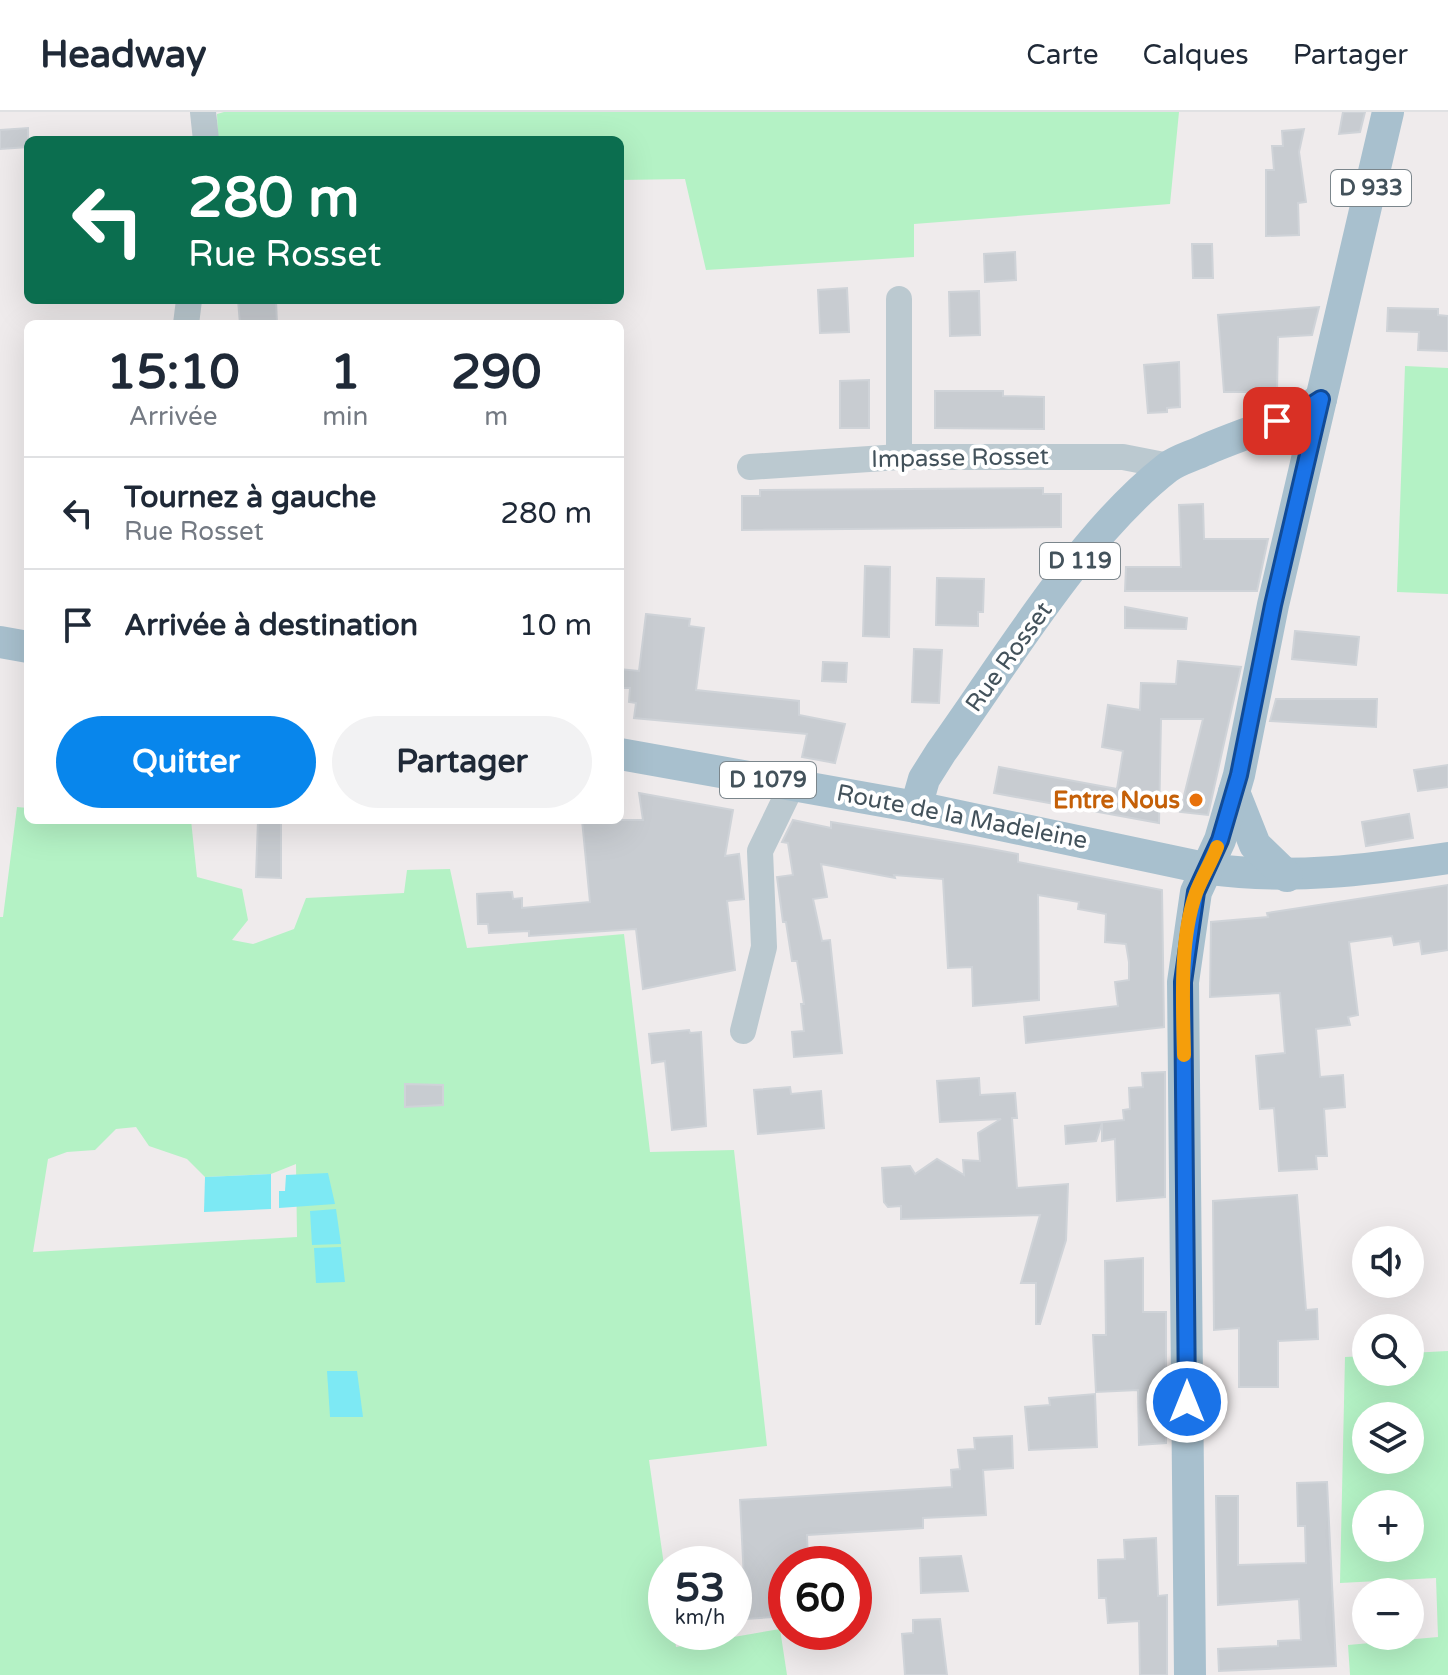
<!DOCTYPE html>
<html lang="fr">
<head>
<meta charset="utf-8">
<style>
	:root { --surface:#fff; --page:#f2f2f3; --text:#1f2937; --muted:#747a83; --line:#e0e1e3; --accent:#0886ec }
	body { margin:0; font-family:"Varela Round",sans-serif; background:var(--page); color:var(--text); height:100vh; display:flex; flex-direction:column; font-size:30px; white-space:nowrap }
	* { box-sizing:border-box; margin:0 }
	p { font-size:26px; color:var(--muted) }
	.icon { flex:none; width:44px; height:44px; fill:none; stroke:currentColor; stroke-width:2; stroke-linecap:round; stroke-linejoin:round }
	.map { position:relative; flex:1; overflow:hidden }
	.details { position:absolute; left:24px; top:208px; width:600px; height:504px; display:flex; flex-direction:column; background:var(--surface); border-radius:12px; box-shadow:0 8px 32px #0002 }
	.details>* { flex:none }
	.top-card { position:absolute; left:24px; top:24px; width:600px; height:168px; border-radius:12px; box-shadow:0 8px 32px #0002; background:#0b6e4f; color:#fff; overflow:hidden }
	.controls { position:absolute; left:1352px; top:1114px; display:grid; gap:16px }
	.controls a { display:grid; place-items:center; width:72px; height:72px; border-radius:50%; background:var(--surface); box-shadow:0 8px 32px #0002; font-size:40px }
	.speed { position:absolute; left:648px; top:1434px; display:flex; gap:16px; font-size:40px; font-weight:700; text-align:center }
	.speed>* { display:grid; place-content:center; width:104px; height:104px; border-radius:50%; background:var(--surface); box-shadow:0 8px 32px #0002; line-height:1 }
	.speed small { font-size:20px; font-weight:400 }
	.speed .limit { border:12px solid #d22; background:#fff; color:#111 }
	.pin { position:absolute; display:grid; place-items:center; width:68px; height:68px; color:#fff; margin:-34px; border-radius:16px; box-shadow:0 4px 12px #0006 }
	.me { position:absolute; width:88px; margin:-44px; rotate:0deg; stroke-linejoin:round; filter:drop-shadow(0 0 6px #0008) }
	.turn { display:flex; align-items:center; gap:28px; height:168px; padding:0 32px; font-size:36px }
	.turn .icon { width:104px; height:104px; stroke-width:2.5 }
	.turn b { display:block; font-size:56px; line-height:68px }
	.eta { display:flex; justify-content:space-evenly; align-items:center; height:136px; text-align:center }
	.eta b { font-size:48px; font-weight:700; line-height:56px }
	.cta { display:flex; gap:16px; margin-top:auto; padding:16px 32px }
	.cta a { flex:1; height:92px; border-radius:48px; background:var(--accent); color:#fff; font-size:32px; font-weight:700; line-height:92px; text-align:center }
	.cta a+a { background:var(--page); color:var(--text) }
	ul { padding:0; list-style:none }
	li { display:flex; align-items:center; gap:24px; height:112px; padding:0 32px; border-top:2px solid var(--line) }
	li div { flex:1 }
	li b { display:block; font-size:30px }
	li em { font-style:normal }
	header { display:flex; align-items:center; gap:48px; box-sizing:border-box; height:112px; padding:0 40px; background:var(--surface); border-bottom:2px solid var(--line) }
	header strong { font-size:38px }
	nav { display:flex; gap:44px; margin-inline-start:auto; font-size:28px }
	.map>svg:first-child { display:block }
	.green { fill:#b4f2c5; fill-rule:evenodd }
	.water { fill:#7de9f4 }
	.building { fill:#c8ccd1; stroke:#cfd3d8; stroke-width:2 }
	.lines { fill:none; stroke-linecap:round; stroke-linejoin:round }
	.minor { stroke:#bbc9d0; stroke-width:26 }
	.major { stroke:#a8c0ce; stroke-width:32 }
	.route-casing { stroke:#114b97; stroke-width:20 }
	.route { stroke:#1a73e8; stroke-width:14 }
	.slow { stroke:#f59e0b; stroke-width:14 }
	.food-dot { fill:#e8710a; stroke:#fff; stroke-width:3 }
	.labels { text-anchor:middle; dominant-baseline:central; stroke-width:8; stroke-linejoin:round; paint-order:stroke }
	.shield { fill:#fff; stroke:#7b868c; stroke-width:2 }
	.shield-label { font-size:22px; font-weight:bold; fill:#43525b }
	.street-label { font-size:24px; fill:#43525b; stroke:#fff }
	.food-label { font-size:24px; font-weight:bold; fill:#c56008; stroke:#fff; text-anchor:end }
</style>
</head>
<body>
<header>
<strong>Headway</strong>
<nav><a>Carte</a><a>Calques</a><a>Partager</a></nav>
</header>
<div class="map">
<svg width="1448" height="1563" viewBox="0 0 1448 1563">
	<rect width="100%" height="100%" fill="#efebec"/>
	<g class="green">
		<polygon points="224,0 1179,0 1170,92 914,112 914,145 706,158 685,67 620,68 620,28 218,28 217,2"/>
		<polygon points="1405,254 1448,256 1448,482 1397,480"/>
		<path d="M17,695L28,696V708H191L197,765L242,777L248,808L232,828L253,832L294,817L306,786L404,781L407,758L450,757L467,836L624,822L650,1040L734,1038L767,1334L649,1348L666,1467V1520H674L676,1535L780,1517L787,1563H0V805H3ZM136,1015L149,1034L187,1047L205,1065L271,1062L296,1052L297,1125L33,1140L48,1047L67,1040L95,1038L116,1017Z"/>
		<path d="M1448,1239V1563H1350L1348,1533L1438,1525L1436,1466L1340,1471L1345,1245L1366,1244V1260H1410V1241ZM1366,1304H1410V1348H1366ZM1366,1392H1410V1436H1366Z"/>
	</g>
	<g class="water">
		<polygon points="328,1061 335,1092 279,1096 279,1079 285,1079 286,1063"/>
		<polygon points="271,1062 271,1097 204,1100 205,1065"/>
		<polygon points="336,1097 341,1132 312,1133 310,1099"/>
		<polygon points="341,1135 345,1170 316,1171 314,1136"/>
		<polygon points="327,1259 357,1259 363,1305 330,1305"/>
	</g>
	<g class="building">
		<polygon points="1343,0 1365,0 1360,20 1339,22"/>
		<polygon points="28,16 28,35 0,37 0,18"/>
		<polygon points="1304,17 1299,40 1306,90 1298,91 1299,123 1266,124 1266,58 1274,58 1272,34 1283,34 1282,19"/>
		<polygon points="1192,132 1212,132 1213,166 1193,166"/>
		<polygon points="1015,140 1016,168 985,170 984,142"/>
		<polygon points="847,176 849,220 820,221 818,178"/>
		<polygon points="979,179 980,223 950,224 949,180"/>
		<polygon points="238,188 276,188 277,212 240,212"/>
		<polygon points="1319,195 1312,223 1278,225 1277,280 1224,280 1218,203"/>
		<polygon points="1388,196 1438,197 1438,203 1448,204 1448,239 1418,238 1419,220 1387,219"/>
		<polygon points="1179,250 1180,295 1167,296 1167,300 1148,301 1144,253"/>
		<polygon points="869,268 869,316 840,316 840,269"/>
		<polygon points="935,279 1003,279 1003,284 1044,285 1044,317 935,316"/>
		<polygon points="1043,376 1043,382 1061,382 1061,415 742,418 742,384 760,384 760,378"/>
		<polygon points="1203,392 1204,427 1268,427 1257,479 1125,479 1126,455 1181,455 1179,393"/>
		<polygon points="865,454 890,455 889,525 863,524"/>
		<polygon points="937,466 984,467 983,500 978,500 978,514 936,513"/>
		<polygon points="1125,495 1187,506 1186,517 1125,516"/>
		<polygon points="646,502 690,507 689,514 704,516 696,578 799,589 799,603 845,612 835,651 802,645 807,622 634,606 636,591 629,590 630,576 620,576 620,557 639,559"/>
		<polygon points="1295,519 1359,525 1356,553 1292,547"/>
		<polygon points="914,537 942,538 939,591 912,590"/>
		<polygon points="1178,549 1241,555 1208,703 1180,700 1203,607 1161,607 1159,711 994,681 999,655 1117,677 1123,639 1102,635 1108,593 1140,598 1141,571 1176,572"/>
		<polygon points="823,550 847,551 846,570 822,569"/>
		<polygon points="1276,587 1377,587 1376,615 1270,609"/>
		<polygon points="1448,653 1448,675 1418,679 1414,658"/>
		<polygon points="639,681 733,698 725,744 739,742 744,787 727,789 735,858 643,877 636,817 529,824 529,819 489,821 488,812 478,812 477,782 512,780 513,787 522,786 522,796 590,790 582,708 643,708"/>
		<polygon points="1409,702 1413,726 1366,734 1362,710"/>
		<polygon points="258,708 281,708 281,766 256,765"/>
		<polygon points="793,708 831,716 831,710 975,734 1018,742 1018,750 1162,778 1164,915 1026,931 1024,905 1118,894 1115,870 1129,868 1129,850 1126,832 1105,830 1106,802 1078,797 1079,790 1038,783 1039,888 973,894 972,855 948,856 943,767 894,763 895,766 821,752 827,785 813,787 822,829 830,828 842,941 794,945 792,920 804,919 801,892 804,892 797,849 792,849 786,810 783,810 777,765 793,763 788,731 782,730"/>
		<polygon points="1448,773 1448,838 1422,842 1420,829 1394,833 1392,824 1349,830 1358,903 1348,905 1350,913 1316,917 1320,965 1343,963 1345,995 1324,997 1327,1044 1316,1044 1317,1057 1279,1059 1274,996 1260,997 1256,944 1285,941 1280,881 1210,885 1211,810 1268,805 1267,801"/>
		<polygon points="689,918 690,921 701,920 706,1014 672,1018 665,949 652,951 649,922"/>
		<polygon points="1165,960 1165,1085 1117,1089 1115,1027 1102,1029 1102,1011 1096,1029 1066,1032 1065,1014 1124,1008 1123,998 1130,997 1129,976 1143,975 1142,961"/>
		<polygon points="979,966 980,983 1015,981 1017,1006 1012,1006 1017,1076 1068,1072 1066,1128 1040,1212 1036,1212 1036,1171 1021,1171 1040,1103 901,1107 901,1094 888,1095 884,1090 882,1056 910,1054 915,1062 937,1047 964,1063 963,1048 980,1049 978,1021 1001,1007 940,1010 937,969"/>
		<polygon points="405,972 443,973 443,993 405,995"/>
		<polygon points="790,975 791,982 821,979 824,1016 758,1022 754,978"/>
		<polygon points="1297,1083 1306,1198 1317,1197 1318,1227 1278,1229 1278,1275 1239,1275 1239,1216 1214,1218 1213,1089"/>
		<polygon points="1143,1146 1143,1200 1166,1200 1166,1331 1139,1333 1138,1278 1096,1280 1093,1223 1106,1223 1105,1149"/>
		<polygon points="1095,1282 1097,1335 1029,1338 1025,1295 1050,1293 1049,1286"/>
		<polygon points="1012,1324 1013,1356 983,1358 986,1403 923,1406 923,1416 807,1423 808,1452 786,1452 786,1504 746,1507 740,1388 952,1375 951,1358 960,1357 958,1338 975,1337 974,1326"/>
		<polygon points="1327,1370 1336,1554 1219,1559 1218,1537 1278,1534 1278,1529 1301,1528 1299,1487 1218,1493 1216,1384 1238,1384 1238,1453 1306,1451 1305,1414 1298,1414 1297,1371"/>
		<polygon points="1156,1426 1158,1484 1167,1483 1167,1563 1140,1563 1139,1509 1108,1511 1106,1486 1099,1486 1098,1448 1125,1447 1124,1428"/>
		<polygon points="961,1444 968,1479 921,1481 920,1446"/>
		<polygon points="940,1507 947,1563 905,1563 902,1522 913,1521 913,1508"/>
	</g>
	<g class="lines">
		<g class="minor">
			<polyline points="203,0 206,28"/>
			<polyline points="899,187 899,345"/>
			<polyline points="186,212 189,188"/>
			<polyline points="750,355 899,345 1123,345 1169,354"/>
			<polyline points="743,919 764,835 760,739 792,673"/>
		</g>
		<g class="major">
			<polyline points="0,530 28,535"/>
			<path d="M620,642L916,695L1209,757C1291,768 1367,758 1448,746"/>
			<polyline points="1234,680 1255,733 1287,764"/>
			<path d="M916,695L924,667L941,640C1005,551 1081,423 1167,356C1177,348 1193,344 1205,338C1244,321 1286,310 1321,287"/>
			<polyline points="1190,1563 1183,870 1196,780 1220,728 1239,663 1273,493 1388,0"/>
		</g>
	</g>
	<g class="lines">
		<defs>
			<polyline id="route" points="1187,1290 1183,870 1196,780 1220,728 1239,663 1273,493 1321,287 1296,303 1277,309"/>
		</defs>
		<use href="#route" class="route-casing"/>
		<use href="#route" class="route"/>
		<path class="slow" d="M1184,943C1183,894 1179,828 1196,781C1202,765 1211,751 1217,735"/>
	</g>
	<circle class="food-dot" cx="1196" cy="688" r="8"/>
	<g class="labels">
		<g class="shield">
			<rect x="1331" y="58" width="80" height="36" rx="6"/>
			<rect x="1040" y="431" width="80" height="36" rx="6"/>
			<rect x="720" y="650" width="96" height="36" rx="6"/>
		</g>
		<g class="shield-label">
			<text x="1371" y="76">D 933</text>
			<text x="1080" y="449">D 119</text>
			<text x="768" y="668">D 1079</text>
		</g>
		<g class="street-label">
			<text transform="translate(960 346) rotate(-1)">Impasse Rosset</text>
			<text transform="translate(1009 545) rotate(-54)">Rue Rosset</text>
			<text transform="translate(962 705) rotate(11)">Route de la Madeleine</text>
		</g>
		<g class="food-label">
			<text x="1180" y="688">Entre Nous</text>
		</g>
	</g>
</svg>
<div class="controls">
<a><svg class="icon" aria-label="sound" viewBox="0 0 24 24"><path d="M4 9h4l5-4v14l-5-4H4zM17 9q2 3 0 6"/></svg></a>
<a><svg class="icon" aria-label="search" viewBox="0 0 24 24"><circle cx="10" cy="10" r="6"/><path d="M15 15l6 6"/></svg></a>
<a><svg class="icon" aria-label="layers" viewBox="0 0 24 24"><path d="M12 4l9 5-9 5-9-5zM3 14l9 5 9-5"/></svg></a>
<a>+</a>
<a>−</a>
</div>
<div class="speed"><div>53<small>km/h</small></div><div class="limit">60</div></div>
<div class="pin" style="left:1277px;top:309px;background:#d93025"><svg class="icon" aria-label="arrive" viewBox="0 0 24 24"><path d="M6 21V4h12l-3 4 3 4H6"/></svg></div>
<svg class="me" style="left:1187px;top:1290px" viewBox="-20 -20 40 40"><circle r="17" fill="#1a73e8" stroke="#fff" stroke-width="3"/><path d="M0-11L8 9 0 5-8 9z" fill="#fff"/></svg>
<div class="top-card">
<div class="turn"><svg class="icon" aria-label="left" viewBox="0 0 24 24"><path d="M17 20v-9H6M10 6l-5 5 5 5"/></svg><div><b>280 m</b>Rue Rosset</div></div>
</div>
<section class="details">
<div class="eta">
<div><b>15:10</b><p>Arrivée</p></div>
<div><b>1</b><p>min</p></div>
<div><b>290</b><p>m</p></div>
</div>
<ul>
<li><svg class="icon" aria-label="left" viewBox="0 0 24 24"><path d="M17 20v-9H6M10 6l-5 5 5 5"/></svg><div><b>Tournez à gauche</b><p>Rue Rosset</p></div><em>280 m</em></li>
<li><svg class="icon" aria-label="arrive" viewBox="0 0 24 24"><path d="M6 21V4h12l-3 4 3 4H6"/></svg><div><b>Arrivée à destination</b></div><em>10 m</em></li>
</ul>
<div class="cta"><a>Quitter</a><a>Partager</a></div>
</section>
</div>
</body>
</html>
